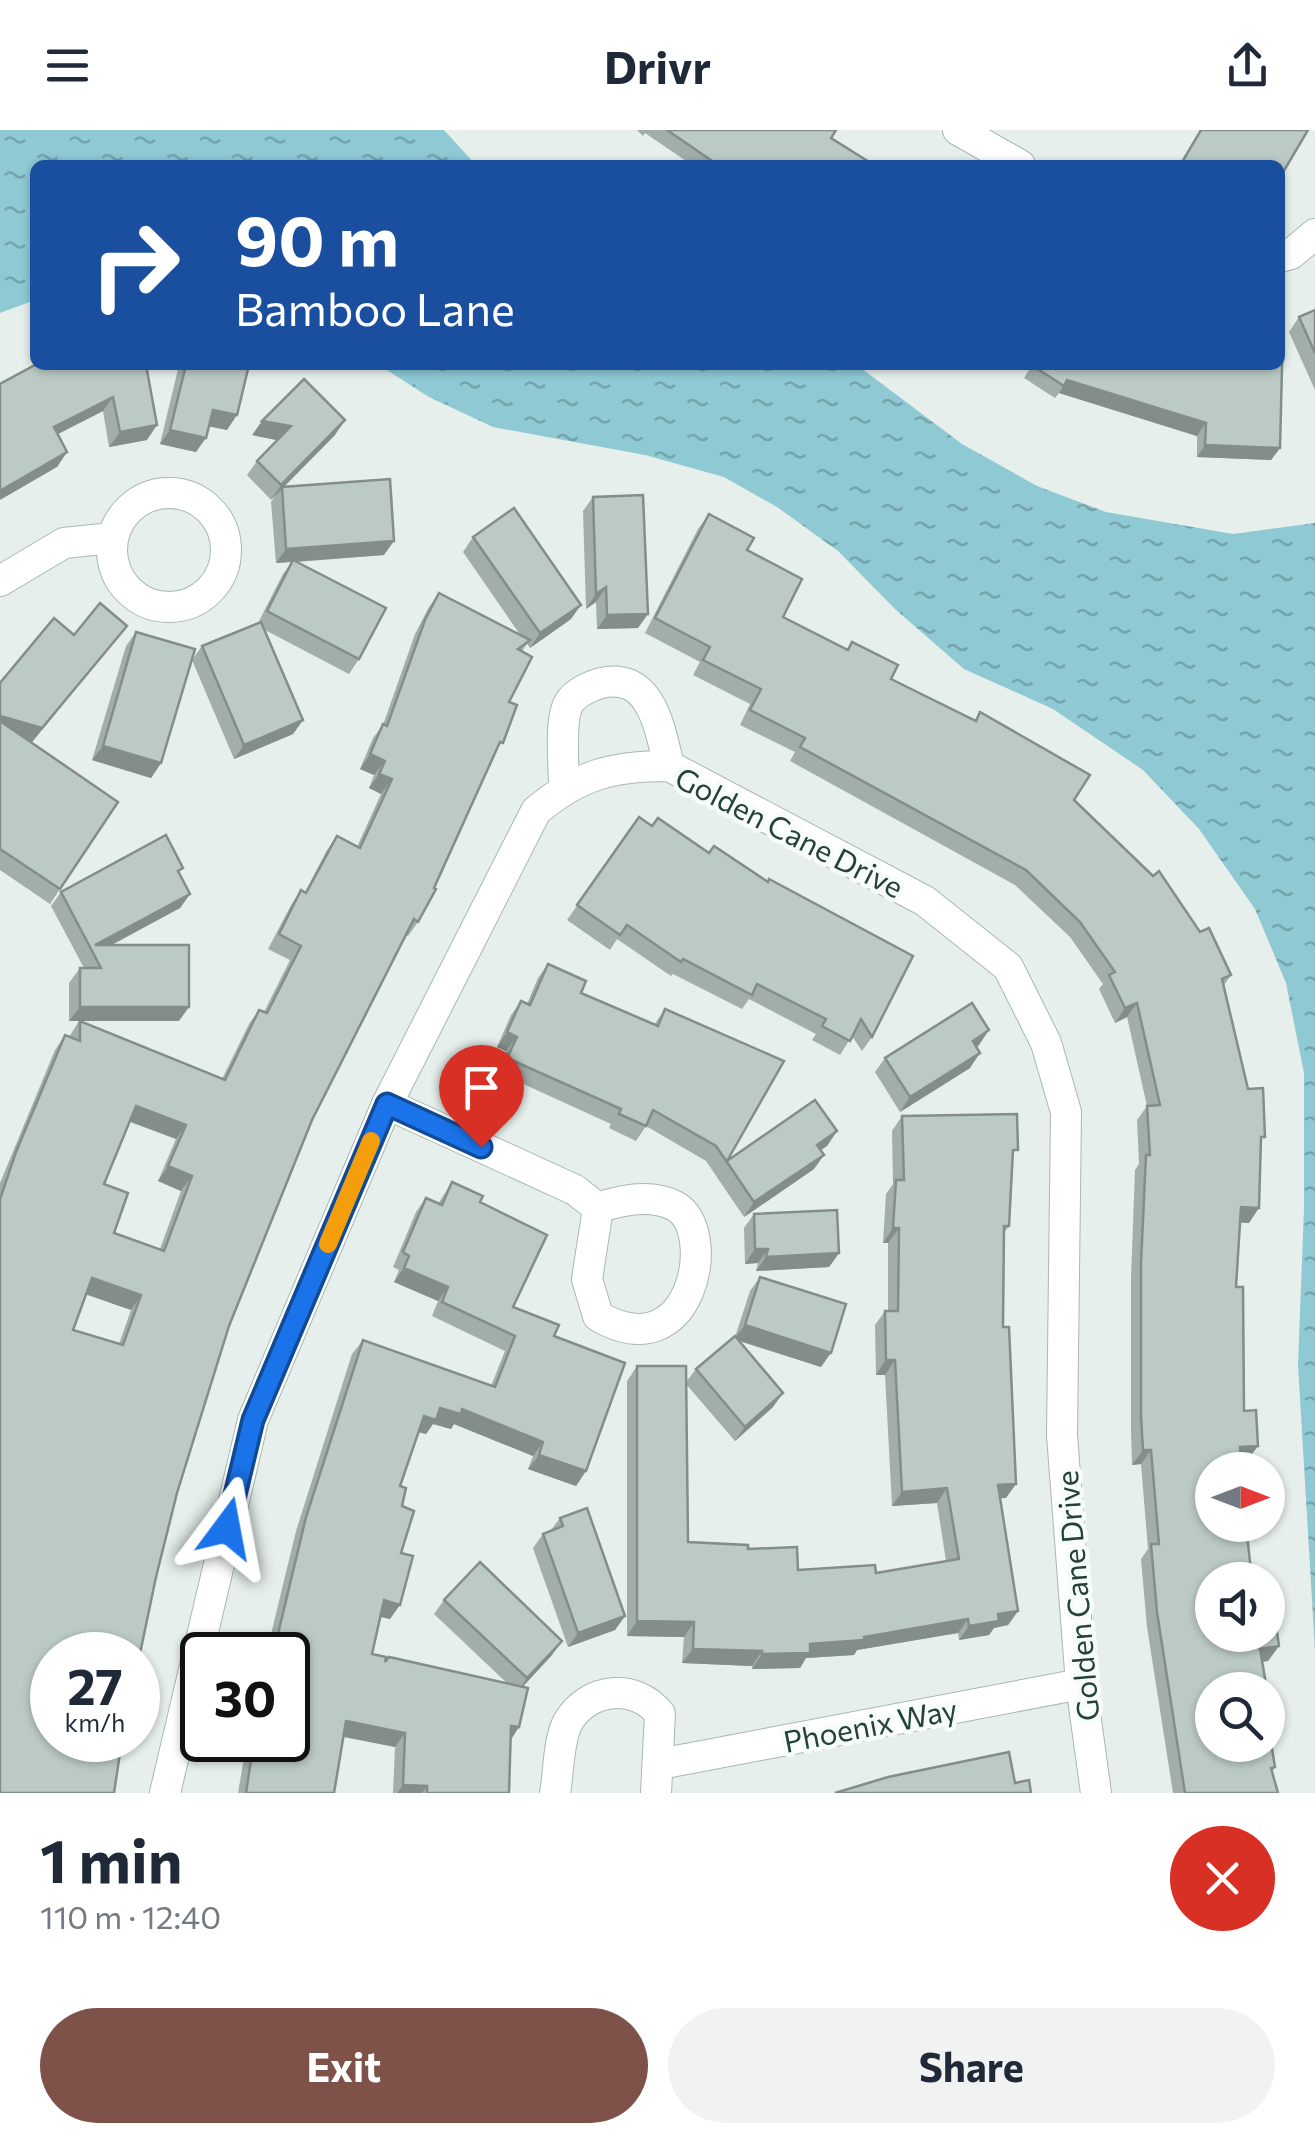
<!DOCTYPE html>
<html lang="en">
<head>
<meta charset="utf-8">
<style>
	:root { --surface:#fff; --page:#f2f2f3; --text:#1f2937; --muted:#747a83; --accent:#7f5249 }
	body { margin:0; font-family:Commissioner,sans-serif; background:var(--page); color:var(--text); height:100vh; display:flex; flex-direction:column; font-size:38px; white-space:nowrap }
	* { box-sizing:border-box; margin:0 }
	p { font-size:32px; color:var(--muted) }
	.icon { flex:none; width:55px; height:55px; fill:none; stroke:currentColor; stroke-width:2; stroke-linecap:round; stroke-linejoin:round }
	.map { position:relative; height:1663px; overflow:hidden }
	.drawer { display:flex; flex-direction:column; background:var(--surface); flex:1 }
	.drawer>* { flex:none }
	.guide { position:absolute; left:30px; top:30px; width:1255px; height:210px; border-radius:15px; box-shadow:0 2px 8px #0004; background:#1a4fa0; color:#fff; overflow:hidden }
	.needle { width:65px; rotate:90deg }
	.controls { position:absolute; left:1195px; top:1322px; display:grid; gap:20px }
	.controls a { display:grid; place-items:center; width:90px; height:90px; border-radius:50%; background:var(--surface); box-shadow:0 2px 8px #0004; font-size:50px }
	.speed { position:absolute; left:30px; top:1502px; display:flex; gap:20px; font-size:50px; font-weight:700; text-align:center }
	.speed>* { display:grid; place-content:center; width:130px; height:130px; border-radius:50%; background:var(--surface); box-shadow:0 2px 8px #0004; line-height:1 }
	.speed small { font-size:25px; font-weight:400 }
	.speed .limit { border:5px solid #111; border-radius:15px; background:#fff; color:#111 }
	.pin { position:absolute; display:grid; place-items:center; width:85px; height:85px; color:#fff; margin:-102px -42px; border-radius:50% 50% 50% 0; rotate:-45deg; box-shadow:0 0 10px #0007 }
	.pin .icon { rotate:45deg }
	.me { position:absolute; width:110px; margin:-55px; rotate:13deg; stroke-linejoin:round; filter:drop-shadow(0 0 8px #0008) }
	.turn { display:flex; align-items:center; gap:35px; height:210px; padding:0 40px; font-size:45px }
	.turn .icon { width:130px; height:130px; stroke-width:2.5 }
	.turn b { display:block; font-size:70px; line-height:85px }
	.round { display:grid; place-items:center; flex:none; width:105px; height:105px; border-radius:52px; background:var(--page) }
	.overview { display:flex; align-items:center; justify-content:space-between; height:170px; padding:0 40px }
	h1 { font-size:60px; font-weight:700; line-height:75px }
	.button { display:flex; gap:20px; margin-top:auto; padding:20px 40px }
	.button a { flex:1; height:115px; border-radius:60px; background:var(--accent); color:#fff; font-size:40px; font-weight:700; line-height:115px; text-align:center }
	.button a+a { background:var(--page); color:var(--text) }
	header { display:flex; justify-content:space-between; align-items:center; height:130px; padding:0 40px; background:var(--surface); font-size:45px; font-weight:700 }
	.map>svg:first-child { display:block }
	.water { fill:url(#water-ripples) }
	.lines { fill:none; stroke-linecap:round; stroke-linejoin:round }
	.minor-casing { stroke:#a8b8b2; stroke-width:32 }
	.minor { stroke:#fff; stroke-width:30 }
	.wall { fill:#a1aea9; fill-rule:evenodd }
	.shaded-wall { fill:#838d89 }
	.building { fill:#bbcac4; stroke:#838d89; stroke-width:2.5; fill-rule:evenodd }
	.route-casing { stroke:#114b97; stroke-width:25 }
	.route { stroke:#1a73e8; stroke-width:18 }
	.slow { stroke:#f59e0b; stroke-width:18 }
	.labels { text-anchor:middle; dominant-baseline:central; stroke-width:9; stroke-linejoin:round; paint-order:stroke }
	.street-label { font-size:30px; fill:#24423a; stroke:#f7fbf9 }
</style>
</head>
<body>
<header><svg class="icon" aria-label="menu" viewBox="0 0 24 24"><path d="M4 6h16M4 12h16M4 18h16"/></svg>Drivr<svg class="icon" aria-label="share" viewBox="0 0 24 24"><path d="M12 15V3M7 8l5-5 5 5M5 13v7h14v-7"/></svg></header>
<div class="map">
<svg width="1315" height="1663" viewBox="0 0 1315 1663">
	<defs>
		<pattern id="water-ripples" width="26" height="14" patternUnits="userSpaceOnUse" patternTransform="scale(2.5)"><rect width="26" height="14" fill="#8ec9d4"/><path d="M2 4q2-2 4 0t4 0M15 11q2-2 4 0t4 0" fill="none" stroke="#74a5ad"/></pattern>
	</defs>
	<rect width="100%" height="100%" fill="#e6efeb"/>
	<g class="water">
		<polygon points="0,0 444,0 476,35 35,35 35,170 0,183"/>
		<polygon points="379,235 857,235 962,314 1037,356 1106,382 1233,404 1315,393 1315,1520 1298,1235 1304,1079 1304,943 1286,853 1255,779 1199,699 1143,640 1053,579 964,539 896,480 838,421 777,377 724,347 645,325 493,297 429,267"/>
	</g>
	<g class="lines">
		<defs>
			<g id="minor">
				<polyline points="958,0 1020,35"/>
				<polyline points="1280,127 1291,124 1315,104"/>
				<circle cx="169" cy="420" r="57"/>
				<polyline points="0,451 64,413 112,408"/>
				<path d="M564,657C564,636 559,590 569,573C575,563 590,556 601,553C652,541 660,600 669,636"/>
				<path d="M387,974L575,1060L598,1078L587,1149L598,1186C693,1242 719,1099 675,1076C652,1064 621,1070 598,1078"/>
				<polyline points="660,1634 1081,1554"/>
				<path d="M165,1663L253,1290L387,974L536,681C580,644 613,636 669,636L925,771L1008,837L1046,913L1066,982L1062,1305L1081,1554L1096,1663"/>
				<path d="M555,1663C559,1642 558,1610 568,1592C588,1557 636,1553 660,1584L656,1663"/>
			</g>
		</defs>
		<use href="#minor" class="minor-casing"/>
		<use href="#minor" class="minor"/>
	</g>
	<g class="wall">
		<polygon points="637,0 836,0 831,8 874,35 692,35 645,3 643,6"/>
		<polygon points="1315,180 1315,260 1289,202 1299,187"/>
		<polygon points="146,235 147,310 109,317 103,281 58,304 67,322 57,337 0,254"/>
		<polygon points="179,235 249,235 227,300 209,296 196,322 160,314"/>
		<polygon points="1022,235 1280,235 1280,318 1271,330 1197,327 1197,306 1059,263 1055,268 1024,248 1029,240"/>
		<polygon points="252,305 335,305 283,357 384,425 297,432 359,529 349,544 265,500 303,590 293,604 234,629 192,530 202,516 258,493 283,444 292,432 276,433 271,372 277,364 271,370 247,345 257,331 278,310"/>
		<polygon points="593,367 638,498 597,499 596,472 586,479 583,381"/>
		<polygon points="709,384 747,420 783,487 847,519 852,512 891,549 975,590 980,582 1074,670 1231,845 1224,855 1261,1013 1249,1093 1240,1092 1236,1157 1247,1331 1240,1331 1212,1450 1279,1516 1268,1531 1262,1532 1212,1560 1275,1637 1272,1642 1278,1663 1173,1663 1147,1497 1141,1429 1148,1419 1141,1334 1132,1335 1131,1301 1131,1148 1135,1040 1139,1034 1137,990 1147,976 1127,887 1115,893 1099,859 1103,854 1070,807 1015,755 790,631 795,622 740,595 750,574 693,545 700,532 645,503 698,399"/>
		<path d="M473,407L571,489L530,518L527,514L522,521L493,628L418,792L408,806L406,805L312,990L0,1663V1053L55,920L65,905L69,907L79,891H69V853L80,838H84L51,776L61,762L179,744L190,764L180,778L112,815L179,891H80L222,949L249,894L259,880L264,882L290,830L268,819L291,775L301,760L305,762L327,720L337,706L357,717L381,664L369,658L374,645L360,639L373,608L383,595L415,504L429,477L439,463L521,506L463,422ZM130,992L176,1009L158,1051L181,1061L160,1119L114,1103L104,1054ZM86,1164L131,1180L119,1214L73,1200Z"/>
		<polygon points="127,496 32,612 30,612 118,672 50,774 0,740 0,553 74,505"/>
		<polygon points="136,502 161,633 151,648 92,630 126,516"/>
		<polygon points="639,687 652,696 767,752 872,907 862,921 852,906 840,925 812,910 816,904 749,869 742,879 673,844 671,846 617,809 610,820 567,790"/>
		<polygon points="548,834 581,863 654,895 665,879 727,1031 837,1001 827,1016 821,1020 814,1039 744,1087 706,1031 646,996 636,1011 609,998 611,994 497,942 506,921 497,917 511,885 521,871 527,874 538,848"/>
		<polygon points="979,915 976,917 970,938 900,982 875,942 885,928"/>
		<polygon points="902,986 1013,1027 1009,1096 1004,1103 1003,1197 1006,1368 1000,1368 1018,1481 1008,1495 994,1498 989,1505 959,1510 958,1503 857,1520 854,1525 806,1528 800,1538 752,1539 752,1536 682,1533 684,1507 627,1506 627,1251 637,1236 686,1252 696,1239 735,1207 750,1161 760,1147 821,1237 739,1211 773,1277 735,1311 686,1254 688,1412 748,1419 798,1440 876,1443 946,1431 937,1373 892,1376 885,1245 876,1245 875,1195 885,1181 888,1181 888,1113 883,1113 886,1064 893,1054 892,1001"/>
		<polygon points="452,1052 480,1072 513,1177 554,1206 586,1341 576,1356 528,1339 533,1326 454,1294 451,1299 433,1294 426,1304 418,1302 400,1356 402,1376 401,1423 390,1489 380,1487 372,1524 385,1532 508,1554 434,1484 444,1470 552,1525 522,1557 519,1597 511,1610 509,1663 393,1663 395,1617 343,1607 334,1663 238,1663 247,1610 288,1610 288,1525 266,1525 296,1401 352,1224 363,1210 491,1256 505,1221 432,1186 438,1171 394,1152 399,1140 393,1137 416,1082 426,1068 438,1074"/>
		<polygon points="754,1084 839,1123 829,1137 756,1141 758,1133 745,1134 744,1098"/>
		<polygon points="560,1388 625,1486 615,1500 568,1517 533,1418 543,1404 551,1400"/>
	</g>
	<g class="shaded-wall">
		<polygon points="1067,250 1206,293 1197,306 1059,263"/>
		<polygon points="113,267 103,281 44,311 54,297"/>
		<polygon points="213,280 237,285 227,300 202,295"/>
		<polygon points="345,290 335,305 271,370 281,355"/>
		<polygon points="262,291 291,296 281,311 252,305"/>
		<polygon points="157,295 147,310 109,317 120,302"/>
		<polygon points="170,300 206,308 196,322 160,314"/>
		<polygon points="1205,315 1280,318 1271,330 1197,327"/>
		<polygon points="67,322 57,337 0,370 0,361"/>
		<polygon points="394,411 384,425 276,433 286,419"/>
		<polygon points="606,457 596,472 586,479 596,464"/>
		<polygon points="581,475 571,489 530,518 540,503"/>
		<polygon points="648,484 638,498 597,499 607,485"/>
		<polygon points="127,496 32,612 0,603 0,586"/>
		<polygon points="303,590 293,604 234,629 244,615"/>
		<polygon points="103,616 161,633 151,648 92,630"/>
		<polygon points="370,624 385,631 374,645 360,639"/>
		<polygon points="379,644 392,649 381,664 369,658"/>
		<polygon points="190,764 180,778 94,824 95,815"/>
		<polygon points="1137,873 1127,887 1115,893 1125,878"/>
		<polygon points="80,877 189,877 179,891 69,891"/>
		<polygon points="989,900 979,915 963,925 973,911"/>
		<polygon points="507,902 517,907 506,921 497,917"/>
		<polygon points="980,923 970,938 900,982 910,967"/>
		<polygon points="136,976 186,995 176,1009 126,990"/>
		<polygon points="837,1001 827,1016 807,1029 817,1015"/>
		<polygon points="824,1025 814,1039 744,1087 754,1072"/>
		<polygon points="168,1036 192,1046 181,1061 158,1051"/>
		<polygon points="1241,1077 1259,1078 1249,1093 1230,1092"/>
		<polygon points="893,1098 899,1098 888,1113 883,1113"/>
		<polygon points="755,1119 768,1119 758,1133 745,1134"/>
		<polygon points="839,1123 829,1137 756,1141 766,1127"/>
		<polygon points="404,1138 448,1157 438,1171 394,1152"/>
		<polygon points="92,1148 141,1165 131,1180 82,1163"/>
		<polygon points="745,1195 831,1223 821,1237 734,1209"/>
		<polygon points="886,1230 895,1230 885,1245 876,1245"/>
		<polygon points="783,1263 773,1277 735,1311 745,1297"/>
		<polygon points="440,1278 462,1279 543,1312 533,1326 454,1294 451,1299 433,1294 426,1304 414,1301 424,1286"/>
		<polygon points="1258,1316 1247,1331 1230,1331 1240,1317"/>
		<polygon points="1143,1320 1151,1320 1141,1334 1132,1335"/>
		<polygon points="539,1325 586,1341 576,1356 528,1339"/>
		<polygon points="1016,1354 1006,1368 988,1369 998,1355"/>
		<polygon points="947,1358 937,1373 892,1376 902,1362"/>
		<polygon points="384,1470 400,1475 390,1489 374,1485"/>
		<polygon points="1018,1481 1008,1495 994,1498 989,1505 959,1510 969,1496 998,1484"/>
		<polygon points="625,1486 615,1500 568,1517 578,1503"/>
		<polygon points="968,1489 958,1503 857,1520 854,1525 806,1528 800,1538 752,1539 762,1524 810,1514"/>
		<polygon points="637,1491 694,1492 684,1507 627,1506"/>
		<polygon points="562,1511 552,1525 517,1563 527,1548"/>
		<polygon points="1279,1516 1268,1531 1250,1533 1260,1519"/>
		<polygon points="693,1519 762,1521 752,1536 682,1533"/>
		<polygon points="346,1591 405,1603 395,1617 336,1605"/>
		<polygon points="511,1596 519,1597 509,1612"/>
		<polygon points="403,1655 427,1656 422,1663 397,1663"/>
	</g>
	<g class="building">
		<polygon points="667,0 836,0 831,8 874,35 718,35"/>
		<polygon points="1201,0 1308,0 1282,44 1280,43 1280,35 1187,35 1182,32"/>
		<polygon points="1315,180 1315,223 1299,187"/>
		<polygon points="1280,198 1283,198 1280,318 1205,315 1206,293 1067,250 1064,256 1033,236 1280,235"/>
		<polygon points="35,235 146,235 157,295 120,302 113,267 54,297 67,322 0,361 0,254"/>
		<polygon points="186,235 249,235 237,285 213,280 206,308 170,300"/>
		<polygon points="304,249 345,290 281,355 257,331 291,296 262,291"/>
		<polygon points="390,349 394,411 286,419 282,357"/>
		<polygon points="643,365 648,484 607,485 606,457 596,464 593,367"/>
		<polygon points="514,378 581,475 540,503 473,407"/>
		<polygon points="709,384 754,408 747,420 802,449 783,487 848,520 852,512 898,535 891,549 976,591 980,582 1090,645 1074,670 1153,746 1159,741 1200,802 1209,798 1231,845 1222,849 1248,959 1263,958 1265,1007 1261,1007 1259,1078 1241,1077 1236,1157 1243,1157 1244,1281 1256,1280 1258,1316 1240,1317 1241,1340 1212,1340 1212,1395 1246,1395 1252,1450 1212,1450 1212,1505 1268,1505 1268,1466 1272,1466 1279,1516 1260,1519 1267,1560 1212,1560 1212,1615 1268,1615 1268,1594 1275,1637 1271,1638 1278,1663 1185,1663 1157,1482 1151,1414 1159,1414 1151,1320 1143,1320 1141,1286 1141,1133 1146,1025 1150,1025 1147,976 1160,975 1137,873 1125,878 1109,845 1115,842 1080,792 1026,740 800,617 805,608 750,580 761,559 703,530 710,517 655,488"/>
		<polygon points="293,430 386,478 359,529 267,481"/>
		<path d="M439,463L530,510L518,519L532,527L509,572L517,575L503,613L500,612L434,758L436,759L418,792L414,789L312,990L229,1196L177,1363L156,1447L138,1533V1525H52V1610H122L114,1663H0V1069L16,1022L65,905L80,911V891L225,950L259,880L267,883L301,816L279,804L301,760L306,763L337,706L360,718L392,649L379,644L385,631L370,624L383,594L387,596L425,490ZM136,976L186,995L168,1036L192,1046L164,1121L114,1103L128,1063L104,1054ZM92,1148L141,1165L123,1215L73,1200Z"/>
		<polygon points="100,473 127,496 42,598 0,586 0,553 54,488 74,505"/>
		<polygon points="261,492 303,590 244,615 202,516"/>
		<polygon points="136,502 195,519 161,633 103,616"/>
		<polygon points="0,591 118,672 60,759 0,719"/>
		<polygon points="639,687 652,696 658,688 709,723 714,716 768,752 769,749 913,826 872,907 861,889 850,911 822,896 826,889 757,854 752,865 683,829 681,832 627,795 620,805 577,775"/>
		<polygon points="166,705 183,738 178,741 190,764 95,815 189,815 189,877 80,877 80,838 101,838 61,762"/>
		<polygon points="548,834 586,851 581,863 658,896 665,879 784,931 727,1031 815,970 837,1001 817,1015 824,1025 754,1072 716,1016 653,980 646,996 619,984 621,979 507,928 517,907 507,902 521,871 530,875"/>
		<polygon points="972,873 989,900 973,911 980,923 910,967 885,928"/>
		<polygon points="1017,984 1018,1020 1013,1020 1009,1096 1004,1096 1003,1197 1009,1197 1016,1354 998,1355 1018,1481 998,1484 999,1491 969,1496 968,1489 864,1507 864,1510 810,1514 810,1523 762,1524 762,1521 693,1519 694,1492 637,1491 637,1236 686,1236 688,1412 748,1415 748,1419 797,1417 798,1440 875,1435 876,1443 959,1429 947,1358 902,1362 895,1230 886,1230 885,1181 898,1181 899,1098 893,1098 896,1050 904,1050 902,986"/>
		<polygon points="452,1052 483,1066 480,1072 547,1105 513,1177 559,1195 554,1206 625,1233 586,1341 539,1325 543,1312 462,1279 461,1284 440,1278 436,1290 424,1286 400,1356 406,1358 402,1376 414,1381 401,1423 413,1426 400,1475 384,1470 372,1524 386,1527 385,1532 389,1527 528,1558 519,1597 511,1596 509,1663 427,1663 427,1656 403,1655 405,1603 346,1591 334,1663 246,1663 254,1610 288,1610 288,1525 273,1525 306,1387 363,1210 495,1257 515,1206 442,1172 448,1157 404,1138 409,1126 403,1122 426,1068 442,1075"/>
		<polygon points="837,1080 839,1123 766,1127 768,1119 755,1119 754,1084"/>
		<polygon points="760,1147 846,1174 831,1223 745,1195"/>
		<polygon points="735,1206 783,1263 745,1297 696,1239"/>
		<polygon points="587,1378 625,1486 578,1503 543,1404 563,1396 560,1388"/>
		<polygon points="480,1432 562,1511 527,1548 444,1470"/>
		<polygon points="1009,1622 1015,1653 1029,1650 1031,1663 835,1663 888,1647"/>
	</g>
	<g class="lines">
		<defs>
			<polyline id="route" points="227,1398 253,1290 387,974 481,1017"/>
		</defs>
		<use href="#route" class="route-casing"/>
		<use href="#route" class="route"/>
		<polyline class="slow" points="328,1114 371,1011"/>
	</g>
	<g class="labels">
		<g class="street-label">
			<text transform="translate(790 701) rotate(27)">Golden Cane Drive</text>
			<text transform="translate(1076 1466) rotate(-95)">Golden Cane Drive</text>
			<text transform="translate(870 1594) rotate(-11)">Phoenix Way</text>
		</g>
	</g>
</svg>
<div class="controls">
<a><svg class="needle" viewBox="-14 -14 28 28"><path d="M0-13l5 13h-10z" fill="#e53935"/><path d="M0 13l5-13h-10z" fill="#747a83"/></svg></a>
<a><svg class="icon" aria-label="sound" viewBox="0 0 24 24"><path d="M4 9h4l5-4v14l-5-4H4zM17 9q2 3 0 6"/></svg></a>
<a><svg class="icon" aria-label="search" viewBox="0 0 24 24"><circle cx="10" cy="10" r="6"/><path d="M15 15l6 6"/></svg></a>
</div>
<div class="speed"><div>27<small>km/h</small></div><div class="limit">30</div></div>
<div class="pin" style="left:481px;top:1017px;background:#d93025"><svg class="icon" aria-label="arrive" viewBox="0 0 24 24"><path d="M6 21V4h12l-3 4 3 4H6"/></svg></div>
<svg class="me" style="left:227px;top:1398px" viewBox="-20 -20 40 40"><path d="M0-17L14 15 0 8-14 15z" fill="#1a73e8" stroke="#fff" stroke-width="4"/></svg>
<div class="guide">
<div class="turn"><svg class="icon" aria-label="right" viewBox="0 0 24 24"><path d="M7 20v-9h11M14 6l5 5-5 5"/></svg><div><b>90 m</b>Bamboo Lane</div></div>
</div>
</div>
<section class="drawer">
<div class="overview"><div><h1>1 min</h1><p>110 m · 12:40</p></div><a class="round" style="background:#d93025;color:#fff"><svg class="icon" aria-label="close" viewBox="0 0 24 24"><path d="M6 6l12 12M18 6L6 18"/></svg></a></div>
<div class="button"><a>Exit</a><a>Share</a></div>
</section>
</body>
</html>
